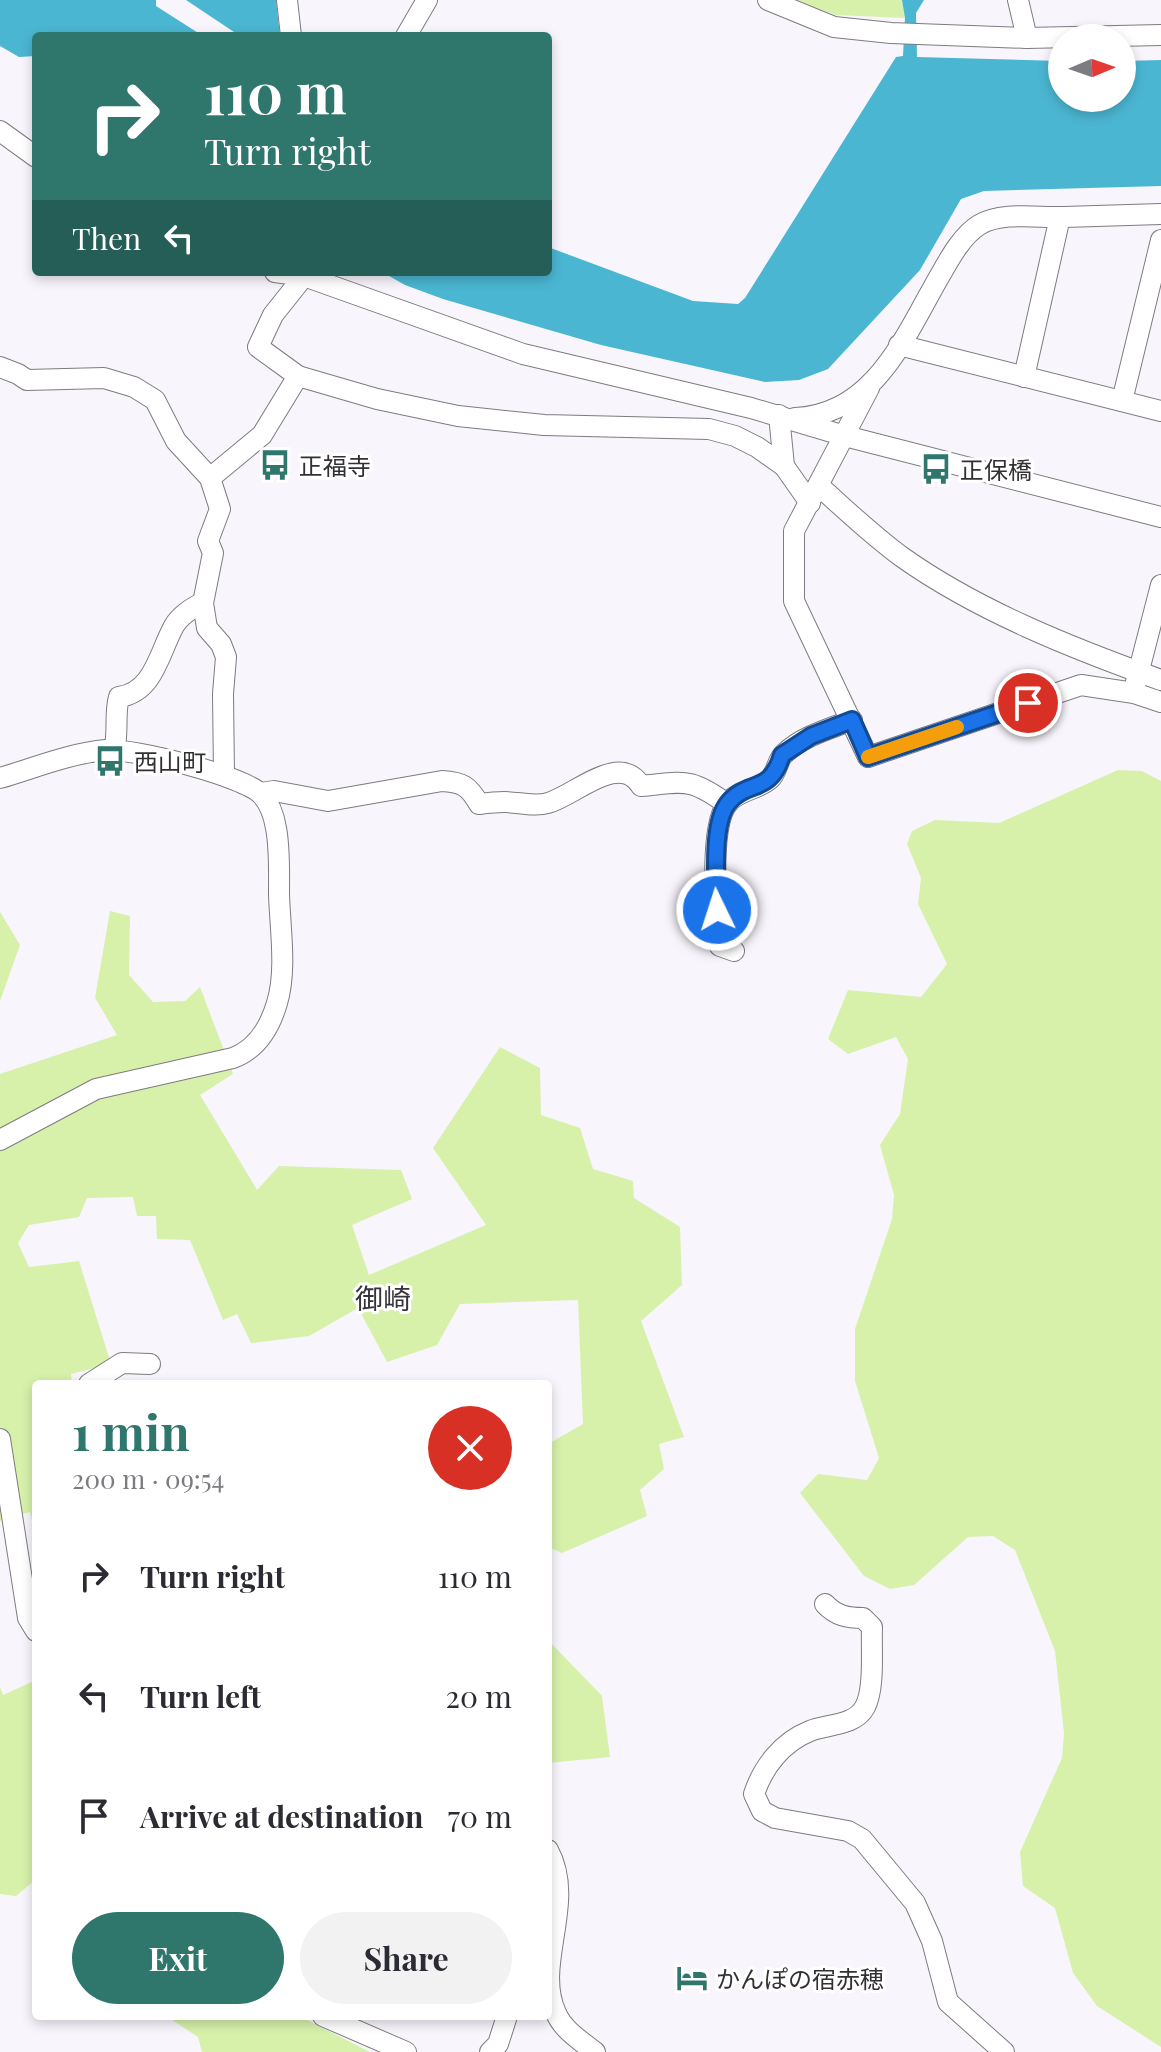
<!DOCTYPE html>
<html lang="en">
<head>
<meta charset="utf-8">
<style>
	:root { --surface:#fff; --page:#f2f2f3; --text:#2b2b33; --muted:#7c7c81; --accent:#2f766d }
	body { margin:0; font-family:"Playfair Display","Noto Sans JP",serif; background:var(--page); color:var(--text); height:100vh; display:flex; flex-direction:column; font-size:30px; white-space:nowrap }
	* { box-sizing:border-box; margin:0 }
	p { font-size:26px; color:var(--muted) }
	.icon { flex:none; width:44px; height:44px; fill:none; stroke:currentColor; stroke-width:2; stroke-linecap:round; stroke-linejoin:round }
	.map { position:relative; flex:1; overflow:hidden }
	.sheet { position:absolute; left:32px; top:1380px; width:520px; height:640px; display:flex; flex-direction:column; background:var(--surface); border-radius:8px; box-shadow:0 4px 12px #0003 }
	.sheet>* { flex:none }
	.banner { position:absolute; left:32px; top:32px; width:520px; height:244px; border-radius:8px; box-shadow:0 4px 12px #0003; background:#2f766d; color:#fff; overflow:hidden }
	.needle { width:52px; rotate:88deg }
	.buttons { position:absolute; left:1048px; top:24px; display:grid; gap:16px }
	.buttons a { display:grid; place-items:center; width:88px; height:88px; border-radius:50%; background:var(--surface); box-shadow:0 4px 12px #0003; font-size:40px }
	.pin { position:absolute; display:grid; place-items:center; width:68px; height:68px; color:#fff; margin:-34px; border:4px solid #fff; border-radius:50%; box-shadow:0 2px 8px #0007 }
	.me { position:absolute; width:88px; margin:-44px; rotate:356deg; stroke-linejoin:round; filter:drop-shadow(0 0 6px #0008) }
	.turn { display:flex; align-items:center; gap:28px; height:168px; padding:0 40px; font-size:36px }
	.turn .icon { width:104px; height:104px; stroke-width:2.5 }
	.turn b { display:block; font-size:56px; line-height:68px }
	.then { display:flex; align-items:center; height:76px; padding:0 40px; background:#0003; gap:16px; font-size:30px }
	.round { display:grid; place-items:center; flex:none; width:84px; height:84px; border-radius:42px; background:var(--page) }
	.headline { display:flex; align-items:center; justify-content:space-between; height:136px; padding:0 40px }
	h1 { font-size:48px; font-weight:700; line-height:60px; color:var(--accent) }
	.button { display:flex; gap:16px; margin-top:auto; padding:16px 40px }
	.button a { flex:1; height:92px; border-radius:48px; background:var(--accent); color:#fff; font-size:32px; font-weight:700; line-height:92px; text-align:center }
	.button a+a { background:var(--page); color:var(--text) }
	ul { padding:0; list-style:none }
	li { display:flex; align-items:center; gap:24px; height:120px; padding:0 40px }
	li div { flex:1 }
	li b { display:block; font-size:30px }
	li em { font-style:normal }
	.map>svg:first-child { display:block }
	.green { fill:#d7f1ab }
	.water { fill:#4bb6d2 }
	.lines { fill:none; stroke-linecap:round; stroke-linejoin:round }
	.minor-casing { stroke:#7e7b81; stroke-width:22 }
	.minor { stroke:#fff; stroke-width:20 }
	.route-casing { stroke:#114b97; stroke-width:20 }
	.route { stroke:#1a73e8; stroke-width:14 }
	.slow { stroke:#f59e0b; stroke-width:14 }
	.labels { text-anchor:middle; dominant-baseline:central; stroke-width:6; stroke-linejoin:round; paint-order:stroke }
	.poi-label { font-size:24px; fill:#323033; stroke:#fff; text-anchor:start }
	.quarter-label { font-size:28px; fill:#363339; stroke:#fff }
</style>
</head>
<body>
<div class="map">
<svg width="1161" height="2052" viewBox="0 0 1161 2052">
	<rect width="100%" height="100%" fill="#f8f5fc"/>
	<g class="green">
		<polygon points="794,0 902,0 905,18 836,15"/>
		<polygon points="1118,770 1142,771 1161,781 1161,2047 1097,2006 1073,1973 1055,1908 1023,1886 1020,1852 1062,1758 1064,1733 1055,1651 1015,1550 993,1536 968,1537 914,1585 890,1589 864,1576 800,1493 818,1474 867,1480 879,1458 855,1381 855,1329 892,1219 894,1195 880,1145 900,1114 908,1059 896,1037 848,1054 828,1039 848,990 921,997 947,964 918,904 921,878 907,844 912,831 935,820 999,823"/>
		<polygon points="110,911 130,916 129,975 153,1002 185,1001 200,987 233,1074 200,1095 257,1190 279,1166 401,1170 412,1199 352,1225 369,1275 486,1225 433,1148 500,1047 540,1068 541,1115 580,1128 593,1169 633,1181 634,1198 680,1227 682,1285 641,1321 684,1437 659,1444 664,1469 640,1490 647,1516 562,1553 548,1547 548,1444 583,1424 578,1300 460,1304 437,1345 387,1362 358,1308 309,1336 251,1343 237,1314 223,1320 190,1240 157,1239 156,1216 137,1216 133,1197 87,1198 79,1217 29,1225 18,1243 29,1267 79,1261 111,1364 71,1374 72,1384 36,1384 36,1535 30,1512 0,1521 0,1074 117,1035 95,998"/>
		<polygon points="0,912 20,945 0,1001"/>
		<polygon points="548,1640 602,1696 610,1757 548,1763"/>
		<polygon points="36,1680 36,1879 16,1896 0,1894 0,1687 3,1695"/>
		<polygon points="166,2016 299,2016 370,2052 202,2052 198,2037"/>
	</g>
	<g class="water">
		<polygon points="0,0 156,0 156,6 203,36 36,36 36,56 19,57 0,46"/>
		<polygon points="186,0 276,0 280,36 240,36"/>
		<polygon points="902,0 924,0 916,13 917,57 1062,61 1062,98 1122,98 1122,61 1161,60 1161,186 984,191 961,199 920,270 828,369 799,380 765,382 601,345 443,299 405,285 382,272 548,272 548,247 693,301 738,304 745,298 896,57 903,56 905,18"/>
	</g>
	<g class="lines">
		<defs>
			<g id="minor">
				<polyline points="287,0 291,36"/>
				<polyline points="768,0 834,27 891,33 1027,38 1161,35"/>
				<polyline points="1018,0 1027,38"/>
				<polyline points="406,36 427,0"/>
				<polyline points="0,131 36,157"/>
				<polyline points="275,272 304,276 523,354 751,408 845,436 1161,517"/>
				<polyline points="304,276 273,315 258,347 298,376 377,399 458,416 544,425 709,429 735,436 757,447 784,466"/>
				<polyline points="899,345 1161,411"/>
				<polyline points="0,367 18,374 27,380 104,378 134,387 155,400 176,441 210,478 220,509 208,541 213,553 203,603 207,628 221,644 226,657 223,694 224,775"/>
				<polyline points="1024,377 1060,217"/>
				<polyline points="869,388 794,531 794,601 868,757 1081,685 1134,693 1161,702"/>
				<polyline points="1122,401 1161,240"/>
				<polyline points="779,415 784,466 810,503"/>
				<path d="M795,418C876,415 906,333 942,272C951,256 963,235 979,225C1002,211 1039,218 1064,217C1096,216 1129,215 1161,214"/>
				<polyline points="210,478 262,435 298,376"/>
				<path d="M819,486C846,510 873,536 902,557C978,611 1074,649 1161,680"/>
				<polyline points="1136,682 1161,585"/>
				<path d="M114,750C119,732 114,715 119,697C154,692 159,653 174,626C179,617 192,607 203,603"/>
				<path d="M0,778C34,768 71,753 106,750C132,748 245,776 262,795C270,804 274,816 276,828C280,849 279,873 279,894C280,929 287,970 277,1003C270,1027 257,1049 233,1058L96,1089L0,1140"/>
				<path d="M261,793L274,791L328,801L442,781C462,782 469,786 479,804C487,803 495,802 504,802C518,802 534,807 548,803C576,795 619,751 641,786C685,782 690,777 727,804"/>
				<path d="M734,951L720,946C716,916 709,828 727,804C737,790 758,790 770,779C778,771 777,759 785,753C803,736 829,729 852,720"/>
				<polyline points="89,1384 122,1363 150,1364"/>
				<polyline points="0,1439 28,1618 36,1631"/>
				<path d="M825,1604C836,1616 848,1618 863,1618L872,1627C871,1649 875,1688 865,1707C855,1726 827,1724 810,1731C782,1742 763,1767 754,1794L762,1811L775,1818L848,1831L862,1839L915,1903L932,1941L948,2002L1004,2052"/>
				<path d="M548,1850C577,1903 533,1964 556,2013C563,2030 581,2041 595,2052"/>
				<polyline points="323,2016 406,2052"/>
				<polyline points="490,2052 498,2044 507,2016"/>
			</g>
		</defs>
		<use href="#minor" class="minor-casing"/>
		<use href="#minor" class="minor"/>
	</g>
	<g class="lines">
		<defs>
			<path id="route" d="M717,910C717,884 711,824 728,803C748,779 770,795 782,755L811,736L852,720L868,757L1028,703"/>
		</defs>
		<use href="#route" class="route-casing"/>
		<use href="#route" class="route"/>
		<polyline class="slow" points="868,757 957,727"/>
	</g>
	<defs>
		<symbol id="bus-bare" viewBox="-9 -9 18 18"><path d="M-5-6H5V4H4V6H2V4H-2V6H-4V4H-5ZM-3.5-4V0h7V-4ZM-3.5 1.2v1.5H-2V1.2ZM2 1.2v1.5H3.5V1.2Z" fill="#2f766d" stroke="#fff" stroke-width="2.5" paint-order="stroke"/></symbol>
		<symbol id="hotel-bare" viewBox="-9 -9 18 18"><path d="M-6-4.5h1.5V1H6V5H4.5V3h-9V5H-6ZM-4 0a1.8 1.8 0 1 1 3.6 0ZM.5 0V-2.5h3Q6-2.5 6 0Z" fill="#2f766d" stroke="#fff" stroke-width="2.5" paint-order="stroke"/></symbol>
	</defs>
	<g fill-rule="evenodd">
		<use href="#bus-bare" x="253" y="443" width="44" height="44"/>
		<use href="#bus-bare" x="914" y="447" width="44" height="44"/>
		<use href="#bus-bare" x="88" y="739" width="44" height="44"/>
		<use href="#hotel-bare" x="670" y="1956" width="44" height="44"/>
	</g>
	<g class="labels">
		<g class="poi-label">
			<text x="299" y="465">正福寺</text>
			<text x="960" y="469">正保橋</text>
			<text x="134" y="761">西山町</text>
			<text x="716" y="1978">かんぽの宿赤穂</text>
		</g>
		<g class="quarter-label">
			<text x="383" y="1297">御崎</text>
		</g>
	</g>
</svg>
<div class="buttons">
<a><svg class="needle" viewBox="-14 -14 28 28"><path d="M0-13l5 13h-10z" fill="#e53935"/><path d="M0 13l5-13h-10z" fill="#7c7c81"/></svg></a>
</div>
<div class="pin" style="left:1028px;top:703px;background:#d93025"><svg class="icon" aria-label="arrive" viewBox="0 0 24 24"><path d="M6 21V4h12l-3 4 3 4H6"/></svg></div>
<svg class="me" style="left:717px;top:910px" viewBox="-20 -20 40 40"><circle r="17" fill="#1a73e8" stroke="#fff" stroke-width="3"/><path d="M0-11L8 9 0 5-8 9z" fill="#fff"/></svg>
<div class="banner">
<div class="turn"><svg class="icon" aria-label="right" viewBox="0 0 24 24"><path d="M7 20v-9h11M14 6l5 5-5 5"/></svg><div><b>110 m</b>Turn right</div></div>
<div class="then">Then<svg class="icon" aria-label="left" viewBox="0 0 24 24"><path d="M17 20v-9H6M10 6l-5 5 5 5"/></svg></div>
</div>
<section class="sheet">
<div class="headline"><div><h1>1 min</h1><p>200 m · 09:54</p></div><a class="round" style="background:#d93025;color:#fff"><svg class="icon" aria-label="close" viewBox="0 0 24 24"><path d="M6 6l12 12M18 6L6 18"/></svg></a></div>
<ul>
<li><svg class="icon" aria-label="right" viewBox="0 0 24 24"><path d="M7 20v-9h11M14 6l5 5-5 5"/></svg><div><b>Turn right</b></div><em>110 m</em></li>
<li><svg class="icon" aria-label="left" viewBox="0 0 24 24"><path d="M17 20v-9H6M10 6l-5 5 5 5"/></svg><div><b>Turn left</b></div><em>20 m</em></li>
<li><svg class="icon" aria-label="arrive" viewBox="0 0 24 24"><path d="M6 21V4h12l-3 4 3 4H6"/></svg><div><b>Arrive at destination</b></div><em>70 m</em></li>
</ul>
<div class="button"><a>Exit</a><a>Share</a></div>
</section>
</div>
</body>
</html>
